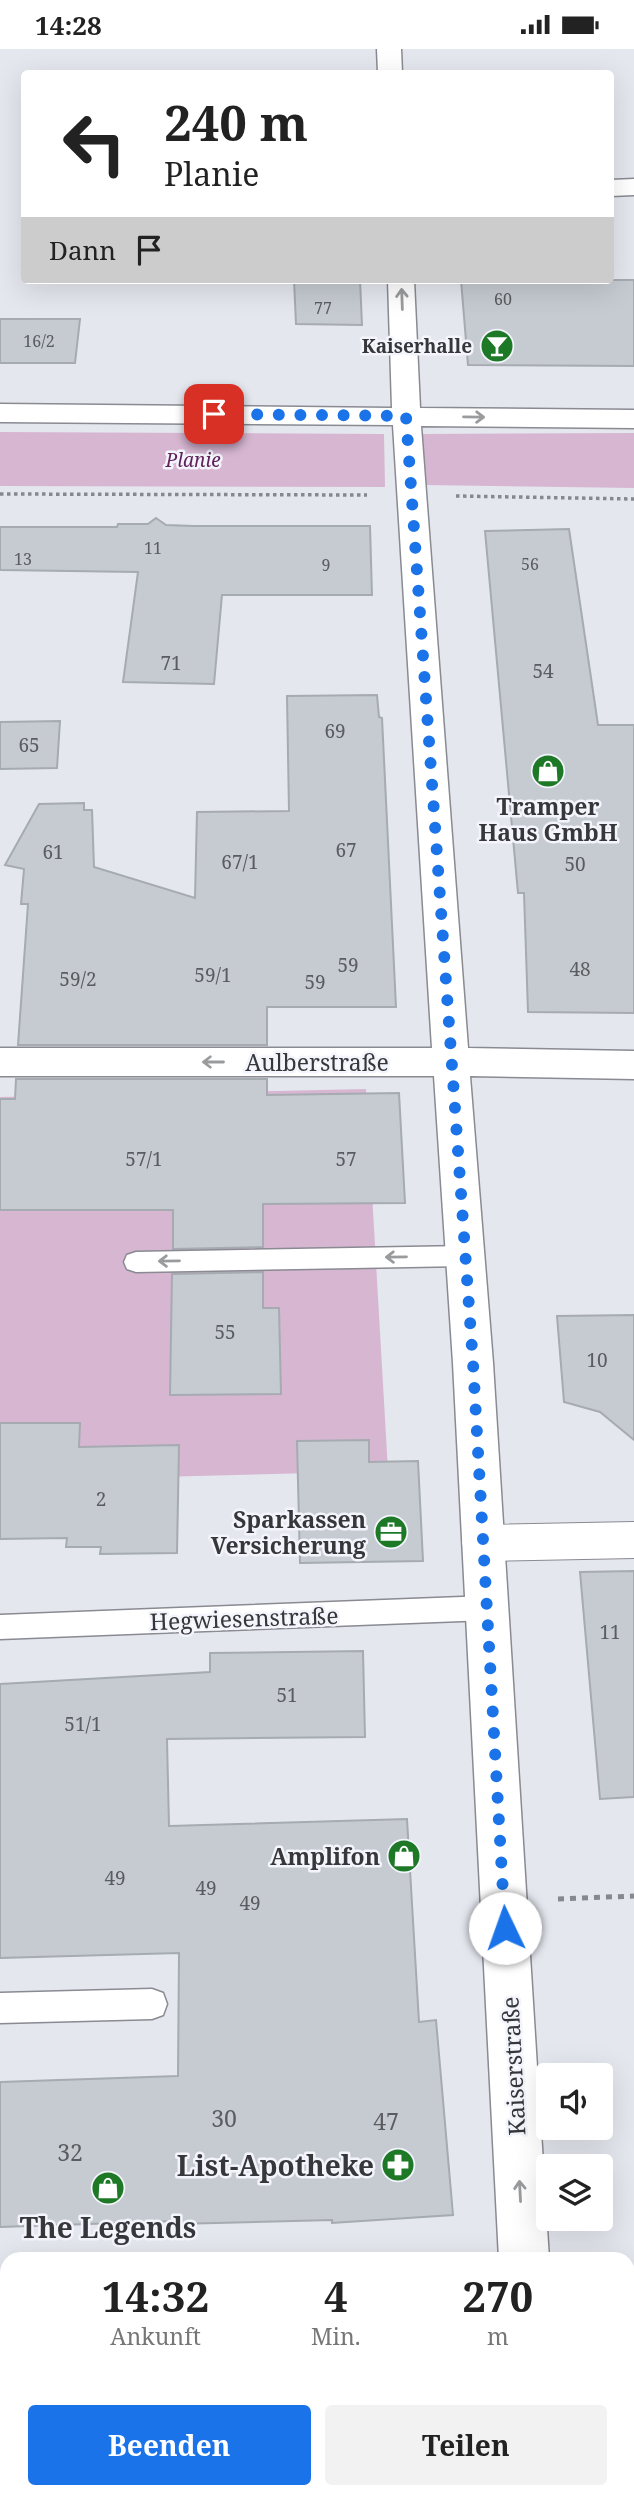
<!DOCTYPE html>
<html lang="de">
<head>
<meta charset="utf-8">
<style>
	:root { --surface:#fff; --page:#f2f2f2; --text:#222; --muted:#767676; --accent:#1a73e8 }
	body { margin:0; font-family:"Noto Serif",serif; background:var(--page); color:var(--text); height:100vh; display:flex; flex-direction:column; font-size:26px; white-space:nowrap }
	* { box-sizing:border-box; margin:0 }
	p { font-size:23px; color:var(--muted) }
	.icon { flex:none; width:38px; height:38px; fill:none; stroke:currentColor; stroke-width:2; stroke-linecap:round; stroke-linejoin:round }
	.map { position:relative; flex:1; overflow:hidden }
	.sheet { position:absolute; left:0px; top:2203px; width:635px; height:247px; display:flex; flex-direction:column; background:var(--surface); border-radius:21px 21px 0 0; box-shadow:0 7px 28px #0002 }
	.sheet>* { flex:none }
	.top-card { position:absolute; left:21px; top:21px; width:593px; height:214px; border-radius:7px; box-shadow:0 7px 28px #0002; background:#fff; color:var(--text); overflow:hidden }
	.fabs { position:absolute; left:536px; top:2014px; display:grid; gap:14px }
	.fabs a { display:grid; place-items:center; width:77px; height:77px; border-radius:7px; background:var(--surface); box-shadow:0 7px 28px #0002; font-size:35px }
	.pin { position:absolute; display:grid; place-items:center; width:60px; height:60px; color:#fff; margin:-30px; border-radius:14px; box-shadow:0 4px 10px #0006 }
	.me { position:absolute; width:77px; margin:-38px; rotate:357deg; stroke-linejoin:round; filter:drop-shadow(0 0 5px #0008) }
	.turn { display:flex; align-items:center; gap:24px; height:147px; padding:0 28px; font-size:32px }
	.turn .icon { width:91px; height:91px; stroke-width:2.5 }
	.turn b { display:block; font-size:49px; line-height:60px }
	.then { display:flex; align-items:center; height:66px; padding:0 28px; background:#0003; gap:14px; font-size:26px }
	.eta { display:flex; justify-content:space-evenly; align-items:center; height:119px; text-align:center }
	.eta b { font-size:42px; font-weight:700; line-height:49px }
	.primary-button { display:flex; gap:14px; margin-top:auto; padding:14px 28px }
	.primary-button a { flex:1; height:80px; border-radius:7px; background:var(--accent); color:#fff; font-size:28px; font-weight:700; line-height:80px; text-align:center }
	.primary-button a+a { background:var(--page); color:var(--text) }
	.status { display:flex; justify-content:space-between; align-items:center; height:49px; padding:0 35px; background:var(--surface); direction:ltr }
	.status svg { height:19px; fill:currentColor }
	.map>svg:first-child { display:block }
	.green { fill:#d7b6d2 }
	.building { fill:#c5cbd1; stroke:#a5abb1; stroke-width:2 }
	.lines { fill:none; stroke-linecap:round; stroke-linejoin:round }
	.service-casing { stroke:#898a92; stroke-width:3 }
	.pedestrian-casing { stroke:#898a92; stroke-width:2 }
	.minor-casing { stroke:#898a92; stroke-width:3 }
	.path-far1 { stroke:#87888e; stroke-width:3.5; stroke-dasharray:3.5 3.5; stroke-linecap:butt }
	.path { stroke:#87888e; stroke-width:5; stroke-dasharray:6 6; stroke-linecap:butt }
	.service { fill:#fff; fill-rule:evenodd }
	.pedestrian { fill:#fff; fill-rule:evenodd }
	.minor { fill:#fff; fill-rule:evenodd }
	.oneway { stroke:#9a9b9c }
	.route { stroke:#1a73e8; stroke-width:12; stroke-dasharray:0 21.6 }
	.labels { text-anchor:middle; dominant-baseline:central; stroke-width:5; stroke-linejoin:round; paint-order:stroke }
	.far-number-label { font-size:16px; fill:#5a5c60 }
	.far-poi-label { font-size:19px; font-weight:bold; fill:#36373a; stroke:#f3f4fc; text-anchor:end }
	.far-park-label { font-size:19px; font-style:italic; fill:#5f2158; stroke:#f3f4fc }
	.number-label { font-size:19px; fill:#5a5c60 }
	.poi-label { font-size:23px; font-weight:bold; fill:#36373a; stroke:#f3f4fc; text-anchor:end }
	.street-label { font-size:23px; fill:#36373a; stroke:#f3f4fc }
	.near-number-label { font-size:23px; fill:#5a5c60 }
	.near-poi-label { font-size:28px; font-weight:bold; fill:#36373a; stroke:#f3f4fc; text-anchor:end }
</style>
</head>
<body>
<div class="status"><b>14:28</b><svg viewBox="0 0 49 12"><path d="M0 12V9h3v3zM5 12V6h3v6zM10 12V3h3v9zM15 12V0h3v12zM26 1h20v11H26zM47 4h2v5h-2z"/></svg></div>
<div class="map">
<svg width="634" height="2449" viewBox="0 0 634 2449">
	<rect width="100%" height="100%" fill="#e5e7ef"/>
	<g class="green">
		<polygon points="0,383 384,385 385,438 0,437"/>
		<polygon points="634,384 634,439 423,436 419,385"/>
		<polygon points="366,1040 388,1422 0,1432 0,1048"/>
	</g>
	<g class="building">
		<polygon points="294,231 360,231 362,276 296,275"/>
		<polygon points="461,231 634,231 634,317 468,316"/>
		<polygon points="0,270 80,270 75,314 0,314"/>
		<polygon points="156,469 166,476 194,477 370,477 372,546 222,546 214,635 123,633 138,523 0,521 0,478 117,478 118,475 148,475"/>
		<polygon points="569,480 598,676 634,676 634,964 528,963 524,844 518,844 485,482"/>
		<polygon points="377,646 379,668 382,669 396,958 267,958 267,996 18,996 28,855 21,855 24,820 5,816 39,755 84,754 84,761 92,761 94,818 195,849 197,763 289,762 287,647"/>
		<polygon points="60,672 57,719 0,720 0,673"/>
		<polygon points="16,1030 267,1030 267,1046 399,1044 405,1154 263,1155 263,1198 173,1200 173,1161 0,1161 0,1050 15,1050"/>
		<polygon points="263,1223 263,1259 279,1259 281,1345 170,1346 172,1225"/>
		<polygon points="634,1266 634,1391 600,1363 564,1353 557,1267"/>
		<polygon points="0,1374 80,1374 79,1398 179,1396 177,1504 100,1505 101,1498 66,1498 67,1489 0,1490"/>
		<polygon points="369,1391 369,1413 418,1412 423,1512 300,1514 297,1392"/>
		<polygon points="634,1522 634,1748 600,1750 580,1523"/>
		<polygon points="363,1602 365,1688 167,1690 169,1777 407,1770 419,1973 436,1971 453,2166 332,2174 332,2171 177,2175 177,2172 0,2178 0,2033 178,2027 179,1904 0,1909 0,1635 210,1623 210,1604"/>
	</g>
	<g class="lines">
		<defs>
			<g id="service">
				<polygon points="465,1197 474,1200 477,1207 474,1214 465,1217 136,1223 127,1220 124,1213 127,1206 136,1203"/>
				<polygon points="488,1547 498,1550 502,1559 498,1568 488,1571 0,1590 0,1566"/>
				<polygon points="152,1940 163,1944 167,1955 163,1966 152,1970 0,1974 0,1944"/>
			</g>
			<polygon id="pedestrian" points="634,1473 634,1509 482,1512 468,1507 462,1494 468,1481 482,1476"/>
			<g id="minor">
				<polygon points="377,0 401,0 402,24 378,24"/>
				<polygon points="634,130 634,146 611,147 611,131"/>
				<polygon points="388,231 414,231 420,359 634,361 634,379 421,377 468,999 634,1002 634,1030 470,1027 493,1314 549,2210 499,2210 453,1314 434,1027 0,1027 0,999 432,999 393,376 0,373 0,355 392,359"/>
				<rect x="0" y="2242" width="7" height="50"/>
				<polygon points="628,2245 634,2245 634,2295 628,2296"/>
				<polygon points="514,2443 566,2443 568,2449 514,2449"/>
			</g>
		</defs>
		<use href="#service" class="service-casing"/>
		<use href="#pedestrian" class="pedestrian-casing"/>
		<use href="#minor" class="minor-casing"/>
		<g class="path-far1">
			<polyline points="0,445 367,446"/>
			<polyline points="456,447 634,450"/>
		</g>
		<polyline class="path" points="558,1850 634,1847"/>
		<use href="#service" class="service"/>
		<use href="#pedestrian" class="pedestrian"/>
		<use href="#minor" class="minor"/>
	</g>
	<defs><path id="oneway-shaft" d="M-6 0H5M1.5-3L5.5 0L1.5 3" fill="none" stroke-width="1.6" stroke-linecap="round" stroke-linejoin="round" transform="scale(1.75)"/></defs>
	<g class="oneway">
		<use href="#oneway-shaft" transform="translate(402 250) rotate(-92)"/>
		<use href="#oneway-shaft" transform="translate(474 368) rotate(1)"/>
		<use href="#oneway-shaft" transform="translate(213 1013) rotate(180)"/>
		<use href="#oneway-shaft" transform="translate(396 1208) rotate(179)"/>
		<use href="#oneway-shaft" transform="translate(169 1212) rotate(179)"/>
		<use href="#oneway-shaft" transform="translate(520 2142) rotate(-93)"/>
	</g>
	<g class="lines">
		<polyline class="route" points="214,365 406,367 473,1314 505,1879"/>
	</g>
	<defs>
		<symbol id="bar-disc" viewBox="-11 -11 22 22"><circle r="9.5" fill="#1e7927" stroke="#f3f4fc"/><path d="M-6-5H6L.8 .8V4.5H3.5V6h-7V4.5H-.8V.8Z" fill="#fff"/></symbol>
		<symbol id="shop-disc" viewBox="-11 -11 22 22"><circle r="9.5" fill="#1e7927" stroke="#f3f4fc"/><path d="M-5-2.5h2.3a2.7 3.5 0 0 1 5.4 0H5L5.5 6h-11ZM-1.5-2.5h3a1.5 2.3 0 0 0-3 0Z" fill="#fff"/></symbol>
		<symbol id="office-disc" viewBox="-11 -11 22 22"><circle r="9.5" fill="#1e7927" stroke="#f3f4fc"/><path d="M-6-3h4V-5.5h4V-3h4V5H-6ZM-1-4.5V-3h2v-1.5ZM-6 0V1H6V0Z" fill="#fff"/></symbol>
		<symbol id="pharmacy-disc" viewBox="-11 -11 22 22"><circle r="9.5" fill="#1e7927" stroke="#f3f4fc"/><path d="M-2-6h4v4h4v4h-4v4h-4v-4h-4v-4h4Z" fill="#fff"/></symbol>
	</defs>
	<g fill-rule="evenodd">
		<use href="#bar-disc" x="478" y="278" width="38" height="38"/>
		<use href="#shop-disc" x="529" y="703" width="38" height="38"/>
		<use href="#office-disc" x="372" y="1464" width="38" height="38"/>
		<use href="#shop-disc" x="385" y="1788" width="38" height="38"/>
		<use href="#pharmacy-disc" x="379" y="2097" width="38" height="38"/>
		<use href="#shop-disc" x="89" y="2120" width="38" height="38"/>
	</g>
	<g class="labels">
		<g class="far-number-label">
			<text x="503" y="250">60</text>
			<text x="323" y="259">77</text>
			<text x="39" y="292">16/2</text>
			<text x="153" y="499">11</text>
			<text x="23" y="510">13</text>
			<text x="530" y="515">56</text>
			<text x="326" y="516">9</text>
		</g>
		<g class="far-poi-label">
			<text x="472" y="297">Kaiserhalle</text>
		</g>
		<g class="far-park-label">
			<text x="193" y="411">Planie</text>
		</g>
		<g class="number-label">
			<text x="171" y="614">71</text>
			<text x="543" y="622">54</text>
			<text x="335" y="682">69</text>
			<text x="29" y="696">65</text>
			<text x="346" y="801">67</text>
			<text x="53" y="803">61</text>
			<text x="240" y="813">67/1</text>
			<text x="575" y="815">50</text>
			<text x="348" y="916">59</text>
			<text x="580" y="920">48</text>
			<text x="213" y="926">59/1</text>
			<text x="78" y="930">59/2</text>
			<text x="315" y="933">59</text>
			<text x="144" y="1110">57/1</text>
			<text x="346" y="1110">57</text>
			<text x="225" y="1283">55</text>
			<text x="597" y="1311">10</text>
			<text x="101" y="1450">2</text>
			<text x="610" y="1583">11</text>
			<text x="287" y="1646">51</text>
			<text x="83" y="1675">51/1</text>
			<text x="115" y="1829">49</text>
			<text x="206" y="1839">49</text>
			<text x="250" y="1854">49</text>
		</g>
		<g class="poi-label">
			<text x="548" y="757" text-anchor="middle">Tramper<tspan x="548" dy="26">Haus GmbH</tspan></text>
			<text x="366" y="1470">Sparkassen<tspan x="366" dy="26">Versicherung</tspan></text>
			<text x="380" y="1807">Amplifon</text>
		</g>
		<g class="street-label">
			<text x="317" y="1013">Aulberstraße</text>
			<text transform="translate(244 1569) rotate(-2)">Hegwiesenstraße</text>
			<text transform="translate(513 2017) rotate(-93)">Kaiserstraße</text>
		</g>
		<g class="near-number-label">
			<text x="224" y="2069">30</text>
			<text x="386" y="2072">47</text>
			<text x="70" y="2103">32</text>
		</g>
		<g class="near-poi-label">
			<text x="374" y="2116">List-Apotheke</text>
			<text x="108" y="2178" text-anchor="middle">The Legends</text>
		</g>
	</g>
</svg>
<div class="fabs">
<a><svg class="icon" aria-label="sound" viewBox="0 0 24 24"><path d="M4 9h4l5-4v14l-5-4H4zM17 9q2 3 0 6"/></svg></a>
<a><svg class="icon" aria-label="layers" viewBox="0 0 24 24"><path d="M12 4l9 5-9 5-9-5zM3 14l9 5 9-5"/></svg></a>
</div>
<div class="pin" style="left:214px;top:365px;background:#d93025"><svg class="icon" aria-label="arrive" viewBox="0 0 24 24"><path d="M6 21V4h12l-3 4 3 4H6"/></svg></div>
<svg class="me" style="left:505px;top:1879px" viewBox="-20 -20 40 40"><circle r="19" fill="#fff"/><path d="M0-13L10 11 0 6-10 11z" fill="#1a73e8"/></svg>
<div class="top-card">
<div class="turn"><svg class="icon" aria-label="left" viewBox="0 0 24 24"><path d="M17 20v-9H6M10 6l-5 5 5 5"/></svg><div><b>240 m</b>Planie</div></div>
<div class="then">Dann<svg class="icon" aria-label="arrive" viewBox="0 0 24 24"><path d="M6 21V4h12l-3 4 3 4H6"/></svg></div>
</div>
<section class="sheet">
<div class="eta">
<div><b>14:32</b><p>Ankunft</p></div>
<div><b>4</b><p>Min.</p></div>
<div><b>270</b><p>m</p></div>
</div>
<div class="primary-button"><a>Beenden</a><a>Teilen</a></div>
</section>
</div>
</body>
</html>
